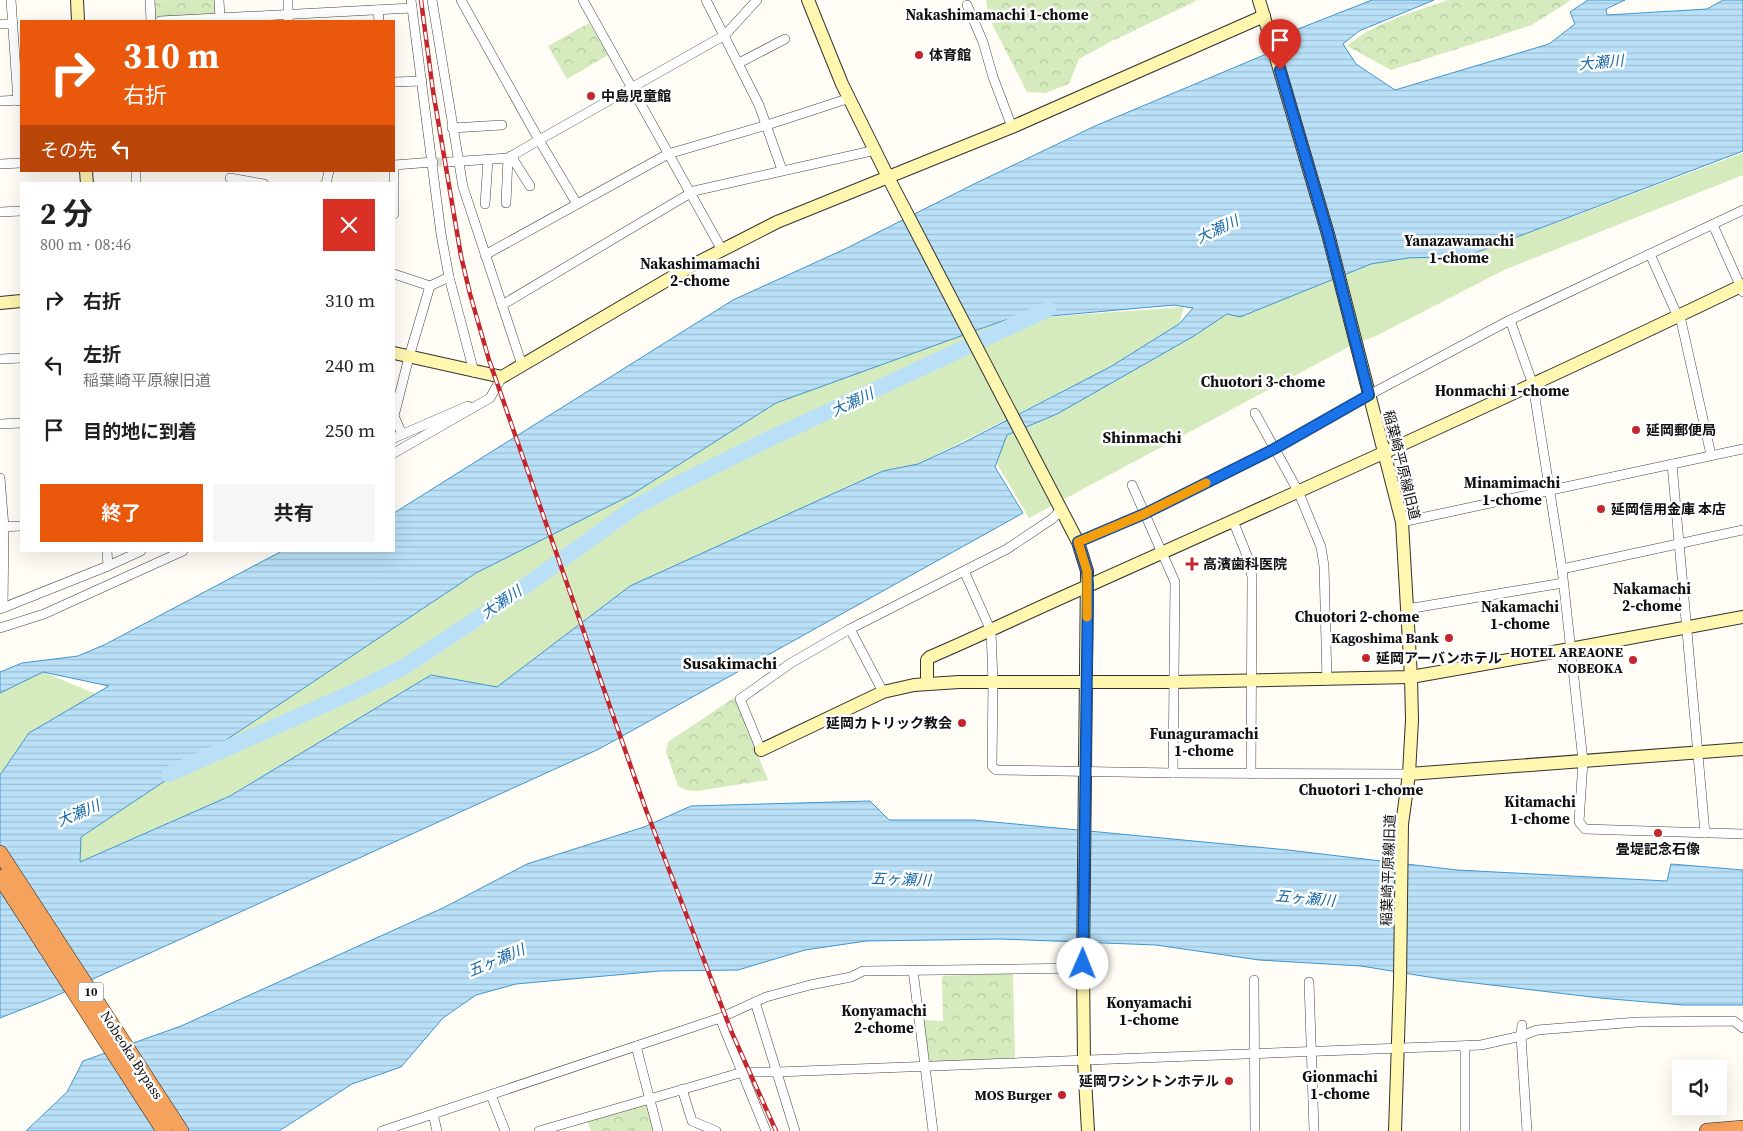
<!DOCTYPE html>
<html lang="ja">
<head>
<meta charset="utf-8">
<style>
	:root { --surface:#fff; --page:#f6f6f6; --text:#222; --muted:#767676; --accent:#ea580c }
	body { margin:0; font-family:"Source Serif 4","Noto Sans JP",serif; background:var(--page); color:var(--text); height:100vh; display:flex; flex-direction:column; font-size:19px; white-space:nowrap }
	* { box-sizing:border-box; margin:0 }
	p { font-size:16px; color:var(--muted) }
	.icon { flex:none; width:28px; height:28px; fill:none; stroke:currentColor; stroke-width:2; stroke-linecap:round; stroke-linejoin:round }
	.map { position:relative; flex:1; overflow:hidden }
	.drawer { position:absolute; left:20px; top:182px; width:375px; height:370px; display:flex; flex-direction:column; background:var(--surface); border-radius:0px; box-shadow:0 5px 20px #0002 }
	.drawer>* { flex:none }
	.guide { position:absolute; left:20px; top:20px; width:375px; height:152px; border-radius:0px; box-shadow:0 5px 20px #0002; background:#ea580c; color:#fff; overflow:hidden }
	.tools { position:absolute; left:1672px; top:1060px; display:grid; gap:10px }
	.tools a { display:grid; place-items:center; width:55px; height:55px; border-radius:0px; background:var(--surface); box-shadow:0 5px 20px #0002; font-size:25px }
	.pin { position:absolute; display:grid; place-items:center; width:42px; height:42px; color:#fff; margin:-51px -21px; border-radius:50% 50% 50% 0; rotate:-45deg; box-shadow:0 0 5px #0007 }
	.pin .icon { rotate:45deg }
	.me { position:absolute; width:55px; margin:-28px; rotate:1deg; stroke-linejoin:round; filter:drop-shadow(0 0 4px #0008) }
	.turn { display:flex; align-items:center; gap:18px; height:105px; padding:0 20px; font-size:22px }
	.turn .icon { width:65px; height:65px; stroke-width:2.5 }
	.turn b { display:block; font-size:35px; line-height:42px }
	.then { display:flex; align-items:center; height:48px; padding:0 20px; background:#0003; gap:10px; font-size:19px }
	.round { display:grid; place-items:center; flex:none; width:52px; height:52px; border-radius:0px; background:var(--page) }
	.head { display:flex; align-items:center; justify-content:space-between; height:85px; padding:0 20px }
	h1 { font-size:30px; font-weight:700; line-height:38px }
	.primary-button { display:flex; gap:10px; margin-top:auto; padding:10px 20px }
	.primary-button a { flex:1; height:58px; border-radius:0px; background:var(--accent); color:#fff; font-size:20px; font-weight:700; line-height:58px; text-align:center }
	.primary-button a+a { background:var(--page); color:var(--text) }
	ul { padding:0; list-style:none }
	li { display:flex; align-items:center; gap:15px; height:65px; padding:0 20px }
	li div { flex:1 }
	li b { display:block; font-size:19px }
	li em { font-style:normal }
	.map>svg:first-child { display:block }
	.grass { fill:#d5ebbd }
	.park { fill:url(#park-crowns) }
	.water { fill:url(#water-rules); stroke:#3f96cf; fill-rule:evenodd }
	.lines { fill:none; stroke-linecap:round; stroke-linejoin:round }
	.river { stroke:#b9e0f7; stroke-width:16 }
	.street-tunnel { stroke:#dbdad3; stroke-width:9; stroke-dasharray:9 4.5; stroke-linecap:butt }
	.street-casing { stroke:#444; stroke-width:10 }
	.secondary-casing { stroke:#333; stroke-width:14 }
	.highway-casing { stroke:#222; stroke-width:16 }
	.street { stroke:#fff; stroke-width:9 }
	.secondary { stroke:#fff6b0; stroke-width:12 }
	.highway { stroke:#f5a25d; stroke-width:15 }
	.rail-casing { stroke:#c4262e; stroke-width:4.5 }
	.rail { stroke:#fff; stroke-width:2.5; stroke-dasharray:8; stroke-linecap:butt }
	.route-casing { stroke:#114b97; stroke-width:12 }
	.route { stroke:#1a73e8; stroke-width:9 }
	.slow { stroke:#f59e0b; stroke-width:9 }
	.poi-dot { fill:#c4262e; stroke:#fff; stroke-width:2 }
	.labels { text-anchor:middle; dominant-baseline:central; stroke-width:5; stroke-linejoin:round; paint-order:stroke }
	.shield { fill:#fff; stroke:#585858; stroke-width:1 }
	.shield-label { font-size:12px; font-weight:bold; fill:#111 }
	.poi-label { font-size:14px; font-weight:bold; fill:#111; stroke:#fff; text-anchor:start }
	.street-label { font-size:14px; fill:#111; stroke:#fff }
	.neighbourhood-label { font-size:15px; font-weight:bold; fill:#111; stroke:#fff }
	.water-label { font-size:15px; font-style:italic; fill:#1768a6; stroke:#fff }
	.quarter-label { font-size:16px; font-weight:bold; fill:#111; stroke:#fff }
</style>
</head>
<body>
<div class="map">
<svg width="1743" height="1131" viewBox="0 0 1743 1131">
	<defs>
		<pattern id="park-crowns" width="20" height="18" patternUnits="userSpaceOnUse" patternTransform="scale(1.25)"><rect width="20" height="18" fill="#d5ebbd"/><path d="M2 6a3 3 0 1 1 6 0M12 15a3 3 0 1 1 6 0" fill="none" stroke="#b6c8a1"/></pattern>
		<pattern id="water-rules" width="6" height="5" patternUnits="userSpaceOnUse" patternTransform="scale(1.25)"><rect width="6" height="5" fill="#b9e0f7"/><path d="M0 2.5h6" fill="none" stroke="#9ebfd3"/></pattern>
	</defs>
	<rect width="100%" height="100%" fill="#fffdf5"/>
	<g class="grass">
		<polygon points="1743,153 1743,175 1504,270 1376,336 1352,345 1029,518 996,462 1007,435 1057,414 1227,314 1240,317 1371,264 1408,258 1467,256"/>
		<polygon points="1184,307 1179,324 1110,367 918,464 883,471 630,586 497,687 431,675 230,796 80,862 81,837 476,573 631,495 776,403 1005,320"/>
		<polygon points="43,672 96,694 29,733 0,775 0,691"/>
	</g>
	<g class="park">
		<polygon points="154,0 215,0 216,15 155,17"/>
		<polygon points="986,0 1196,0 1196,1 1112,41 1079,59 1069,84 1045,93 1027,92 988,16"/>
		<path d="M1448,0H1571L1532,25L1391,70L1347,46C1369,25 1419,10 1448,0Z"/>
		<polygon points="589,23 608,55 567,79 548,46"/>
		<polygon points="735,697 768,780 697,791 686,790 678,786 666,752 668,742"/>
		<polygon points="1013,973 1015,1060 935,1064 926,1058 923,1020 943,1021 942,976"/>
		<polygon points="642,1104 647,1106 654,1131 591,1131 587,1121"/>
	</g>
	<g class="water">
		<path d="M1372,0H1434L1359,31L1343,44L1356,64L1395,90L1549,44L1575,24L1570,12L1588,0H1625L1606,9L1607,15L1707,9L1723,0H1743V151L1467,256L1408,258L1371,264L1240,317L1227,314L1194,336L1057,414L1007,435L995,467L1023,513L599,749L51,998L0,1018V775L29,733L109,686L43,672L0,693V672L22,663L78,656L104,645L282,551H394V513L733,300L845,249L972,185L1095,126L1288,45L1293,31ZM1174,305L1193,308L1179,324L1110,367L961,444L918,464L883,471L630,586L497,687L431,675L230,796L80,862L81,837L476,573L631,495L776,403L1005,320Z"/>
		<polygon points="870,801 889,820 973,820 1288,850 1457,870 1667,881 1671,864 1743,870 1743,1005 1683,1005 1600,998 1441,979 1361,966 1259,960 1156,945 1001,939 866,941 805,950 738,970 660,971 516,984 476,995 443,1018 401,1067 352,1084 279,1131 26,1131 67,1092 83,1061 181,1026 445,907 527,864 644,827 691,806"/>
	</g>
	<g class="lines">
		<polyline class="river" points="169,774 353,692 404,667 510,597 635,507 672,487 767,440 1048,309"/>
		<polyline class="street-tunnel" points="433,162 449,162"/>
		<defs>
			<g id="street">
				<polyline points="11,0 18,101"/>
				<polyline points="150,0 151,21"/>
				<polyline points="219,0 220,18"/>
				<polyline points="288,0 288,21"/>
				<polyline points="411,0 441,234 449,277 474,372"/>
				<polyline points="432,0 463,187 522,365"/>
				<polyline points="461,0 539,140 725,35 757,0"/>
				<polyline points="583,0 722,250"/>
				<polyline points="706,0 759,105 782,170"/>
				<polyline points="967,5 983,42 993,77 1012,127"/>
				<polyline points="378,10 379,21"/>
				<polyline points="160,21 412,8"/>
				<polyline points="0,24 13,24"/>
				<polyline points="739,63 785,39"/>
				<polyline points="394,82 422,81"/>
				<polyline points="0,101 21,100"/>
				<polyline points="452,128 502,125"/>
				<polyline points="511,156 530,186"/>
				<polyline points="449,162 508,158 539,140 577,204"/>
				<polyline points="0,164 21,163"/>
				<polyline points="394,165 433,162"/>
				<polyline points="136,171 136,184"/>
				<polyline points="230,178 264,184"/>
				<polyline points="326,184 329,171"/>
				<polyline points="506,203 508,158"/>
				<polyline points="485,204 488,160"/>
				<polyline points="0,212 21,211"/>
				<polyline points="394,214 394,165"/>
				<polyline points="1713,225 1743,292"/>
				<polyline points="1650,254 1678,317"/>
				<polyline points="485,255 668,154 767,125 850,98"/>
				<polyline points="394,274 430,286"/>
				<polyline points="502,305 694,191 876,150"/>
				<polyline points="1680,316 1711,455"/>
				<polyline points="1510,320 1533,385 1562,569 1583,761 1579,822 1585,829 1743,834"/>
				<polyline points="0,359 21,358"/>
				<polyline points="1255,413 1298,491 1321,547 1324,566 1327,680"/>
				<polyline points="0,424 21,423"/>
				<polyline points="402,434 394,416 409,357 430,286 449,277"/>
				<polyline points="394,438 468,406"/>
				<polyline points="394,453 490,398 502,377"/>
				<polyline points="1672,464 1705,833"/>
				<polyline points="0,478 4,527 3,608"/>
				<polyline points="1132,485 1175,582 1173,773"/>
				<polyline points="1233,521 1248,558 1252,577 1251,774"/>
				<polyline points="1402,522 1743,449"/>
				<polyline points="0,527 21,526"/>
				<polyline points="1078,542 1144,514 1274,449 1369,395 1510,320 1743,210"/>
				<polyline points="107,551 108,566"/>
				<polyline points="1562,569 1743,530"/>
				<polyline points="964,571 991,631 993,682 992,766 996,770 1173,773 1409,774"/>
				<polyline points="0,609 108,566 141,551"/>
				<polyline points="1407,609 1563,583"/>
				<polyline points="0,628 44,614 183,551"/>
				<polyline points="850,629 883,692"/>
				<polyline points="761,750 740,699 791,663 850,629 1007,549 1052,519 1061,510"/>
				<polyline points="913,970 933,1131"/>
				<polyline points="1254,980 1255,1131"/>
				<polyline points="1309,982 1314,1131"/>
				<polyline points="755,1002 795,1131"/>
				<polyline points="720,1018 766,1131"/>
				<polyline points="1522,1025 1521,1036 1527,1131"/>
				<polyline points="636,1046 658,1131"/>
				<polyline points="1465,1046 1465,1131"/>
				<polyline points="682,1089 692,1121 716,1131"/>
				<polyline points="491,1095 505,1131"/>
				<polyline points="433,1114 437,1131"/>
				<polyline points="382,1131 720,1018 766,997 810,985 851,977 863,971 1083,968"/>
				<polyline points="539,1131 743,1072 777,1072 1481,1045 1521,1036 1537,1030 1637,1022 1734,1021 1743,1028"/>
			</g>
			<g id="secondary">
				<polyline points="77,0 78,21"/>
				<polyline points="808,0 842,84 891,183 1078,542 1087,571 1083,968 1084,1061 1088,1131"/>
				<polyline points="1259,0 1328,234 1402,522 1411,677 1412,720 1409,774 1402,824 1400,980 1395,1131"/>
				<polyline points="86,171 87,184"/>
				<polyline points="0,303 21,301"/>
				<polyline points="394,353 502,377 691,266 777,222 1012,127 1264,16"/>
				<path d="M927,684V660L930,657C984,634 1037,608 1090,585C1309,487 1527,389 1743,285"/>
				<polyline points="761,750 883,692 914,685 959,682 1174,682 1411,677 1570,649 1743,617"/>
				<polyline points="1409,774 1743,749"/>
			</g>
			<g id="highway">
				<polyline points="0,853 181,1131"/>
				<polyline points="0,877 164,1131"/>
				<polyline points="1707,1131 1743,1128"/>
			</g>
		</defs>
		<use href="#street" class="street-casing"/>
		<use href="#secondary" class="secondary-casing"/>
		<use href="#highway" class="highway-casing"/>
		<use href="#street" class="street"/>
		<use href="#secondary" class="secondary"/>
		<use href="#highway" class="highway"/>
		<defs>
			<polyline id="rail" points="421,0 433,91 461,256 470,294 489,360 646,810 732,1033 776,1131"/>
		</defs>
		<use href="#rail" class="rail-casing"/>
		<use href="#rail" class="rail"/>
	</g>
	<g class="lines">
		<defs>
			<polyline id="route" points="1083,964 1088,585 1087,571 1078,542 1144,514 1274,449 1369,395 1328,234 1280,70"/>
		</defs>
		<use href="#route" class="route-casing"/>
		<use href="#route" class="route"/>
		<polyline class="slow" points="1087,617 1087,571 1078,542 1144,514 1206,483"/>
	</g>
	<g class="poi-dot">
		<circle cx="919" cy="55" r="5"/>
		<circle cx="591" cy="96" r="5"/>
		<circle cx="1636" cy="430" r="5"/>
		<circle cx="1601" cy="509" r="5"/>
		<path d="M1189.5 556.5h5v5h5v5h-5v5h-5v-5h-5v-5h5z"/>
		<circle cx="1449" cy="638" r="5"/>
		<circle cx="1366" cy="658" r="5"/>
		<circle cx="1633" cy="660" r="5"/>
		<circle cx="962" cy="723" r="5"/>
		<circle cx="1658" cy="833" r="5"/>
		<circle cx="1229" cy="1081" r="5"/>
		<circle cx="1062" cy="1095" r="5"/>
	</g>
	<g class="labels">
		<rect class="shield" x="78.5" y="982.5" width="25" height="19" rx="4"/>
		<g class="shield-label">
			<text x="91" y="992">10</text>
		</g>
		<g class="poi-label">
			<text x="929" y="55">体育館</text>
			<text x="601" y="96">中島児童館</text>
			<text x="1646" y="430">延岡郵便局</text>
			<text x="1611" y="509">延岡信用金庫 本店</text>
			<text x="1203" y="564">高濱歯科医院</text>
			<text x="1439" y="638" text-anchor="end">Kagoshima Bank</text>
			<text x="1623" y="652" text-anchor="end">HOTEL AREAONE<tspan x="1623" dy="16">NOBEOKA</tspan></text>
			<text x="1376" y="658">延岡アーバンホテル</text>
			<text x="952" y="723" text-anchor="end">延岡カトリック教会</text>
			<text x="1658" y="849" text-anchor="middle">畳堤記念石像</text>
			<text x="1219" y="1081" text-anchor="end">延岡ワシントンホテル</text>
			<text x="1052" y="1095" text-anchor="end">MOS Burger</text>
		</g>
		<g class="street-label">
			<text transform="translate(1402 465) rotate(76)">稲葉崎平原線旧道</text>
			<text transform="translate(1388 870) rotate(-88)">稲葉崎平原線旧道</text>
			<text transform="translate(132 1055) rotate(57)">Nobeoka Bypass</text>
		</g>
		<g class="neighbourhood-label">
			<text x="997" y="14">Nakashimamachi 1-chome</text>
			<text x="1459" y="240">Yanazawamachi<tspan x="1459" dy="17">1-chome</tspan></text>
			<text x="700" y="263">Nakashimamachi<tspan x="700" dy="17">2-chome</tspan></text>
			<text x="1263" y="381">Chuotori 3-chome</text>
			<text x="1502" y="390">Honmachi 1-chome</text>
			<text x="1512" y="482">Minamimachi<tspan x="1512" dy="17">1-chome</tspan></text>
			<text x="1652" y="588">Nakamachi<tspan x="1652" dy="17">2-chome</tspan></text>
			<text x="1520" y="606">Nakamachi<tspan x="1520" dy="17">1-chome</tspan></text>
			<text x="1357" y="616">Chuotori 2-chome</text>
			<text x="1204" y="733">Funaguramachi<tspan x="1204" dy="17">1-chome</tspan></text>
			<text x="1361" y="789">Chuotori 1-chome</text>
			<text x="1540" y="801">Kitamachi<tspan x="1540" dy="17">1-chome</tspan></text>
			<text x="1149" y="1002">Konyamachi<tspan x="1149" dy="17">1-chome</tspan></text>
			<text x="884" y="1010">Konyamachi<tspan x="884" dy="17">2-chome</tspan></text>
			<text x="1340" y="1076">Gionmachi<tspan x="1340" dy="17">1-chome</tspan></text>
		</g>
		<g class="water-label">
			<text transform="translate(1601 62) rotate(-5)">大瀬川</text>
			<text transform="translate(1217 229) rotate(-25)">大瀬川</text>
			<text transform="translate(852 402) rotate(-25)">大瀬川</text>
			<text transform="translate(501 602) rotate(-34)">大瀬川</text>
			<text transform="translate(78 813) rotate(-23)">大瀬川</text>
			<text transform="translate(901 879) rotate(2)">五ヶ瀬川</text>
			<text transform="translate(1305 898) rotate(5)">五ヶ瀬川</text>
			<text transform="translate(496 960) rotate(-23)">五ヶ瀬川</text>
		</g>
		<g class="quarter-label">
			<text x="1142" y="437">Shinmachi</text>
			<text x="730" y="663">Susakimachi</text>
		</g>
	</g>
</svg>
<div class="tools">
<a><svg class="icon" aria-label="sound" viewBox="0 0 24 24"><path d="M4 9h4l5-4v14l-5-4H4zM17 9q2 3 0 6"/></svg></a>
</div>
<div class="pin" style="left:1280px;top:70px;background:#d93025"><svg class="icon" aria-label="arrive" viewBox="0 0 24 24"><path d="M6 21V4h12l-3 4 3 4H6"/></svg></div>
<svg class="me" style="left:1083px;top:964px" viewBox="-20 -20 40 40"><circle r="19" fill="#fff"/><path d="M0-13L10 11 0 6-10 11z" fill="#1a73e8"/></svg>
<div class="guide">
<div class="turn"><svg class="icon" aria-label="right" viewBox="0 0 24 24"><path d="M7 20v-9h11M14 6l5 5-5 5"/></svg><div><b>310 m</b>右折</div></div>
<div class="then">その先<svg class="icon" aria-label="left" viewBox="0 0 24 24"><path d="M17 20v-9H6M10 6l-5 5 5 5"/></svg></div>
</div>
<section class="drawer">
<div class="head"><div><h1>2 分</h1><p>800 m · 08:46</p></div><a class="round" style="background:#d93025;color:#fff"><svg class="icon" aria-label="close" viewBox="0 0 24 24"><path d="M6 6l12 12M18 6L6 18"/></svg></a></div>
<ul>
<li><svg class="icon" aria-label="right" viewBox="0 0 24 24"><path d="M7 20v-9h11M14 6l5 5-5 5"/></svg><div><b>右折</b></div><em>310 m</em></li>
<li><svg class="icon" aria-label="left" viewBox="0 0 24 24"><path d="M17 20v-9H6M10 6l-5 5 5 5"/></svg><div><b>左折</b><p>稲葉崎平原線旧道</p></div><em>240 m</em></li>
<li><svg class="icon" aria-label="arrive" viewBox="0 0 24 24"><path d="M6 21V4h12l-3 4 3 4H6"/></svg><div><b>目的地に到着</b></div><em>250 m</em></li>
</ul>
<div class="primary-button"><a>終了</a><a>共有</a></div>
</section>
</div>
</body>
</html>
